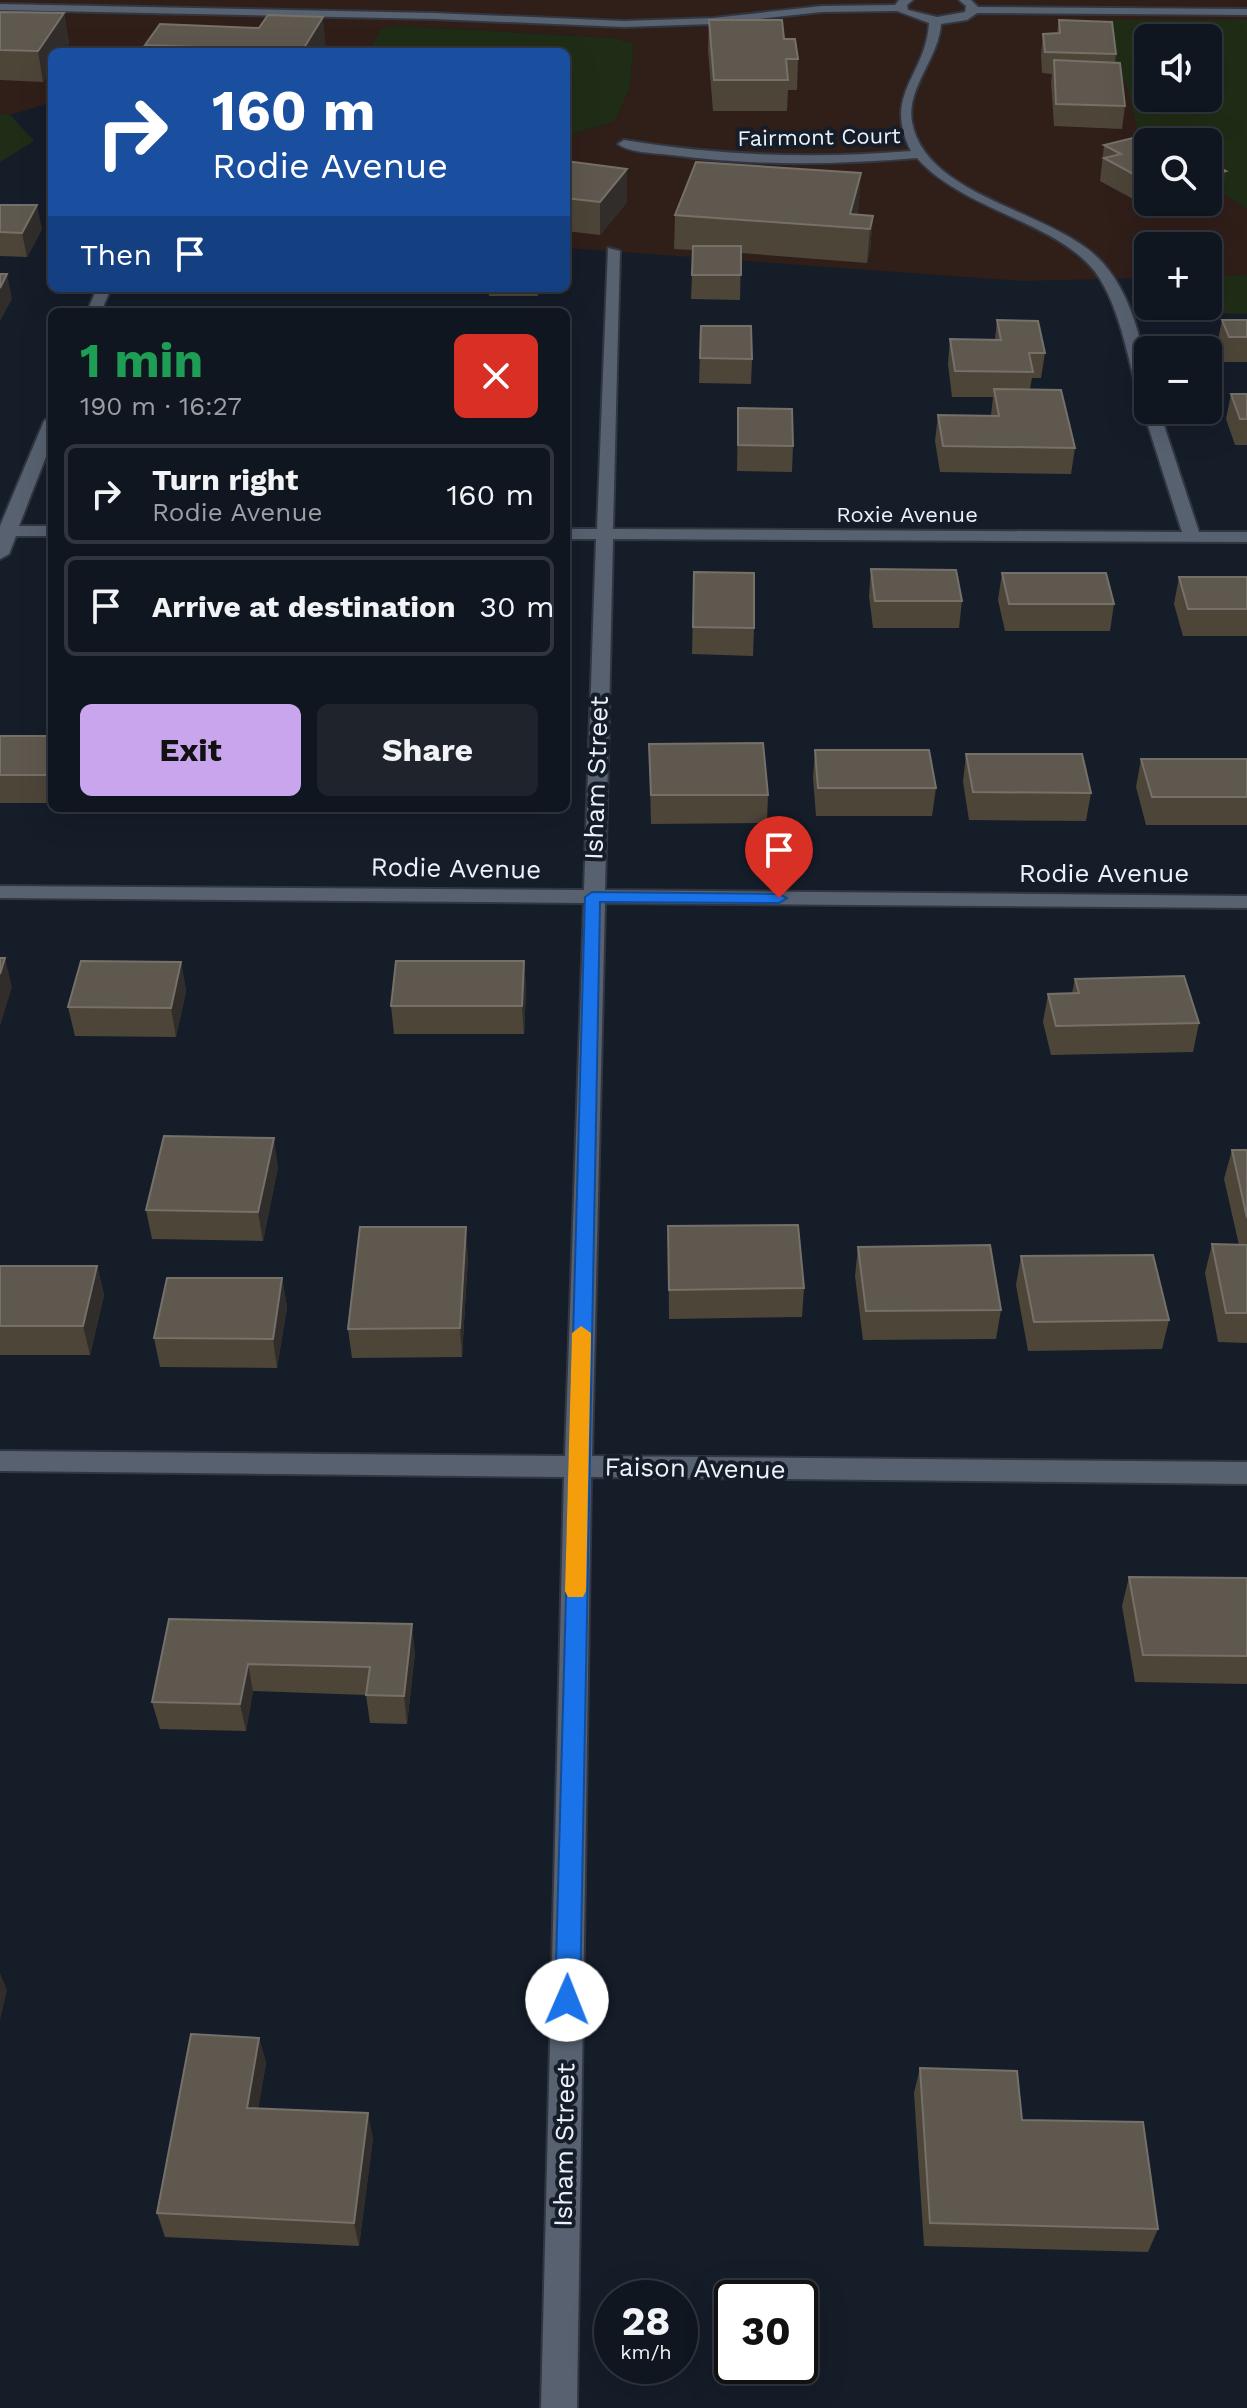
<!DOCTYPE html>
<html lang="en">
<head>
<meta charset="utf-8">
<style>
	:root { --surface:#10161f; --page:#1e232c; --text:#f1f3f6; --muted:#9c9fa4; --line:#30353d; --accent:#c9a5ee }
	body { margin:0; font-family:"Work Sans",sans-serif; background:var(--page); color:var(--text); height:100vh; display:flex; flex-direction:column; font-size:30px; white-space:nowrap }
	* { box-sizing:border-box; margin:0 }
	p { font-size:26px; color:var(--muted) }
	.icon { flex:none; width:44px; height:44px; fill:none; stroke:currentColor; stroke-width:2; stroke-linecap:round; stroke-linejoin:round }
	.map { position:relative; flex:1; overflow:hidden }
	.drawer { position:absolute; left:48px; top:308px; width:522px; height:504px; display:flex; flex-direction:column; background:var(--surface); border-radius:12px; box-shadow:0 8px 32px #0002,0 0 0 2px var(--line) }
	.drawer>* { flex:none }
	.top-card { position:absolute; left:48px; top:48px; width:522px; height:244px; border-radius:12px; box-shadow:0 8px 32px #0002,0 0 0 2px var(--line); background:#1a4fa0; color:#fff; overflow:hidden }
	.fabs { position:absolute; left:1134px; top:24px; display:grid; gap:16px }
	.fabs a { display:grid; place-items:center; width:88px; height:88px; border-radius:12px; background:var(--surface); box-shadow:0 8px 32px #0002,0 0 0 2px var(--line); font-size:40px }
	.speed { position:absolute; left:594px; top:2280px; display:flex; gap:16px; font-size:40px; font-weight:700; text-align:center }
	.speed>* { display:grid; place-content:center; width:104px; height:104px; border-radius:50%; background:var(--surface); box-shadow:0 8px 32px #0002,0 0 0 2px var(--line); line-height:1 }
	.speed small { font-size:20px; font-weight:400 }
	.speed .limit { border:4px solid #111; border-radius:12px; background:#fff; color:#111 }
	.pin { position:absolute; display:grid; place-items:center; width:68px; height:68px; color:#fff; margin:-82px -34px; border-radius:50% 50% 50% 0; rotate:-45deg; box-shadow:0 0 8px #0007 }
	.pin .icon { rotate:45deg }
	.me { position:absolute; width:88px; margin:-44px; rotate:1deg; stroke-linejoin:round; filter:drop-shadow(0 0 6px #0008) }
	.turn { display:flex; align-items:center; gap:28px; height:168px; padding:0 32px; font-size:36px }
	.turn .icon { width:104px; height:104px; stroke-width:2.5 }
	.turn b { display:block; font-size:56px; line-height:68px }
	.then { display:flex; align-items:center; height:76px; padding:0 32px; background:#0003; gap:16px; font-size:30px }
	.round { display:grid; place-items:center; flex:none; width:84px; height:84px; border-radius:12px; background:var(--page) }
	.summary { display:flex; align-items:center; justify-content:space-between; height:136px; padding:0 32px }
	h1 { font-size:48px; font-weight:700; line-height:60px; color:#1e9e55 }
	.primary-button { display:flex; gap:16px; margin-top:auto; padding:16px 32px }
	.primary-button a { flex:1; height:92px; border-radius:12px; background:var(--accent); color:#111; font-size:32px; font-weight:700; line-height:92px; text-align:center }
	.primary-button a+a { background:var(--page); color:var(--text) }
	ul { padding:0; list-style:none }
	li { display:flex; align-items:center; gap:24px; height:100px; margin:0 16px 12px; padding:0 16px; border:4px solid var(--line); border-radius:12px }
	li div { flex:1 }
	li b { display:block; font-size:30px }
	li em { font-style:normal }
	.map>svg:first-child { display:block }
	.commercial { fill:#301e19 }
	.green { fill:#202d16; fill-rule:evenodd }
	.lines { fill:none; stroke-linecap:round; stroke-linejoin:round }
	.minor-casing { stroke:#323641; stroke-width:4 }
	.minor { fill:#576170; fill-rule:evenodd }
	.wall { fill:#4e4539 }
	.shaded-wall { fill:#302d2a }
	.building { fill:#5f584e; stroke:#757069; stroke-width:2 }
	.route { fill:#1a73e8; stroke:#114b97; stroke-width:2 }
	.slow { fill:#f59e0b }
	.labels { text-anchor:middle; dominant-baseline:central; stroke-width:8; stroke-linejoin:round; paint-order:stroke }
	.far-street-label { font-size:22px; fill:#ecf2fb; stroke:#151d29 }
	.street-label { font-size:26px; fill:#ecf2fb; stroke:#151d29 }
</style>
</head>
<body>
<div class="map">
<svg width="1247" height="2408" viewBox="0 0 1247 2408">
	<rect width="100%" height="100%" fill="#151d29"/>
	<polygon class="commercial" points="0,0 1247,0 1247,20 1111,21 1140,139 1148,202 1208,202 1208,184 1247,209 1247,275 1208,276 1208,246 1148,246 1148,278 1023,281 566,248 566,136 615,121 629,90 634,44 613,38 396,26 381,29 368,52 52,52 52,102 10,115 0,114"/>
	<g class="green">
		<path d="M1111,20H1247V209L1208,184V142L1140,139L1126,83L1100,54L1091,27ZM1148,38H1208V98H1148Z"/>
		<polygon points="396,26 613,38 634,44 629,90 615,121 566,136 566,52 368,52 381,29"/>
		<polygon points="0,114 10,115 34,141 0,162"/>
		<polygon points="1247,275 1247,314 1187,313 1146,306 1136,293 1137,281 1148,278 1148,306 1208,306 1208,276"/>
	</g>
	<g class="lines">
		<defs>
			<g id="minor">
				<path d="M899,0H913L907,5L908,10L937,17L965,12L966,6L959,0H971L978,7L1247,9V15L977,13L967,20L941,24C939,58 906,88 912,122C926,199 1056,210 1103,263C1135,299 1148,360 1148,406L1140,401C1128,361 1122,315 1100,279C1066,223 964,212 917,158C835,165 753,166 671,155C655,153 630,153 618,144L624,140C720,156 814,159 911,151C882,94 926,76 929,23L897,11L822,12L713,24L624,27L434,19L0,10V4L434,13L624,21L713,18L822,6L895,5Z"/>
				<polygon points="608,248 620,251 613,529 1182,532 1143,410 1148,406 1148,410 1159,410 1199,532 1247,532 1247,542 613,539 605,890 1247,896 1247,908 605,903 592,1456 1247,1462 1247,1484 591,1477 577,2408 541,2408 564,1477 0,1471 0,1451 565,1456 584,903 0,898 0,886 584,890 596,539 566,539 566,529 597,529"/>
				<polygon points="97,288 111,288 101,312 87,312"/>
				<polygon points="52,416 52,441 19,526 52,526 52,536 16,536 9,554 0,559 0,526 44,421"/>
			</g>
		</defs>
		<use href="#minor" class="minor-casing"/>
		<use href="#minor" class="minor"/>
	</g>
	<g class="wall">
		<polygon points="0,12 64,13 69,44 52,52 52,68 43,82 0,80"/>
		<polygon points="709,20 784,39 798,59 797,90 788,90 787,111 713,111 708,50"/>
		<polygon points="1059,20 1116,54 1115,63 1125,106 1122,129 1054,126 1051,82 1052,74 1042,73 1041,55 1043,34 1057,33"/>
		<polygon points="145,45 326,47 323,52 146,52"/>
		<polygon points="1148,142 1148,202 1190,202 1155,211 1100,181 1104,145"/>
		<polygon points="566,161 627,169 627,202 600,235 566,231"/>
		<polygon points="0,205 42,229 27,257 0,256"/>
		<polygon points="859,206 857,215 873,216 870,250 867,263 741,253 740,300 691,299 693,250 674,249 675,215"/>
		<polygon points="489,288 539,288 538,296 489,296"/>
		<polygon points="997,320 1045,353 1041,378 1032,378 1030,389 1075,448 1071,474 940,472 935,441 938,415 991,416 993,397 952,397 948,364 950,339 995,340"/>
		<polygon points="1222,320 1247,320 1247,362 1224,362 1217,345"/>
		<polygon points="701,326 752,359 751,384 699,383"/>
		<polygon points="1231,394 1247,394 1247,445 1235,445 1226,419"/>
		<polygon points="738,408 793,446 792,472 737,471"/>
		<polygon points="871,569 962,601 959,628 873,628 869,596"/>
		<polygon points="694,572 754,628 753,656 692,654"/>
		<polygon points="1002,573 1114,604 1110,631 1005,631 998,600"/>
		<polygon points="1179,577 1247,577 1247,636 1183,636 1174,604"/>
		<rect x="0" y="736" width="52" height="67"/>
		<polygon points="649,744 768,795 767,823 651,824"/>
		<polygon points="815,750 936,788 932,816 816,816 813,778"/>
		<polygon points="966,754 1091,793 1086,821 969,820 963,782"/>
		<polygon points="1141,759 1247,759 1247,825 1146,825 1136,787"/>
		<polygon points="524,961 526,989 524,1034 394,1034 391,1006"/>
		<polygon points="181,962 186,991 176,1037 75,1036 68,1007"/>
		<polygon points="1075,979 1199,1023 1193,1052 1051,1055 1043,1022 1048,994 1072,993"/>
		<polygon points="1232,1150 1247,1150 1247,1343 1218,1342 1205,1273 1212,1244 1239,1245 1224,1179"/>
		<polygon points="278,1167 263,1241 152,1239 146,1210"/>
		<polygon points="668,1226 804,1288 802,1317 669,1319"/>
		<polygon points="858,1247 1001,1310 996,1339 863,1340 855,1276"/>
		<polygon points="468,1256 462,1357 352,1358 348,1329"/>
		<polygon points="1021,1256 1169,1320 1162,1349 1028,1351 1016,1285"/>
		<polygon points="0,1266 97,1266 104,1295 90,1355 0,1355"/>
		<polygon points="282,1278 287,1307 277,1368 160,1367 154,1338"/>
		<polygon points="1129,1577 1247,1578 1247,1684 1135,1682 1122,1606"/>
		<polygon points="169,1619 415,1652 407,1724 370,1723 366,1695 253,1691 246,1731 160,1729 152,1702"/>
		<polygon points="259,2038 266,2063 258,2109 373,2138 359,2246 165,2237 157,2213"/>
		<polygon points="920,2068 1022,2120 1158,2229 1148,2252 924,2246 914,2093"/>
	</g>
	<g class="shaded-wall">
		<polygon points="64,13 69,44 63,52 52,52 52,68 43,82 38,51"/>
		<polygon points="323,17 326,47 323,52 302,52"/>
		<polygon points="627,169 627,202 600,235 600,202"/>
		<polygon points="1226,171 1222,194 1208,197 1208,175"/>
		<polygon points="861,173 859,206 853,228 850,214"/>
		<polygon points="1156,202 1190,202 1155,211"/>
		<polygon points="37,205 42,229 27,257 22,233"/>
		<polygon points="873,216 870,250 867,263 870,229"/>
		<polygon points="7,274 12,299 0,321 0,288"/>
		<polygon points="5,958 12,987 0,1026 0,974"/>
		<polygon points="524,961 526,989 524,1034 522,1006"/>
		<polygon points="181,962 186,991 176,1037 171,1008"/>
		<polygon points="274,1138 278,1167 263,1241 258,1212"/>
		<polygon points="466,1227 468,1256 462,1357 460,1328"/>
		<polygon points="97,1266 104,1295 90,1355 83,1326"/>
		<polygon points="282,1278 287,1307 277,1368 273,1339"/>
		<polygon points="412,1624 415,1652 407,1724 404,1696"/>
		<polygon points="248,1664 253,1691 246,1731 240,1704"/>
		<polygon points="0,1973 7,1990 0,2021"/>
		<polygon points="259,2038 266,2063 254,2133 247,2108"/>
		<polygon points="368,2113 373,2138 359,2246 354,2223"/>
	</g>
	<g class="building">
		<polygon points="0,12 64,13 38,51 0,50"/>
		<polygon points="268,15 323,17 302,51 145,45 160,24 259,28"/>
		<polygon points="709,20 782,20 784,39 795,39 798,59 786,59 788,80 714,80"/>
		<polygon points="1059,20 1112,22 1116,54 1045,52 1043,34 1060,33"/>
		<polygon points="1054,60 1120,63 1125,106 1056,104"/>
		<polygon points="1153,133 1171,142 1148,142 1148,182 1104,158 1121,154 1104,145"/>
		<polygon points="566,161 627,169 600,202 566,198"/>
		<polygon points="1208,161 1226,171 1208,175"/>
		<polygon points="696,162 861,173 850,214 873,216 870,229 675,215"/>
		<polygon points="0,205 37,205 22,233 0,232"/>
		<polygon points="693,246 741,246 741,275 692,275"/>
		<polygon points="0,274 7,274 0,288"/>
		<polygon points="997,320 1038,321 1045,353 1029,353 1033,372 955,371 950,339 1001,340"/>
		<polygon points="1222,320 1247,320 1247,337 1229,337"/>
		<polygon points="701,326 751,326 752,359 700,358"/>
		<polygon points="994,389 1061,390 1075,448 943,446 938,415 999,416"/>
		<polygon points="1231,394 1247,394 1247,419 1240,419"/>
		<polygon points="738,408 792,409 793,446 738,445"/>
		<polygon points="871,569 956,570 962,601 875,601"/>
		<polygon points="694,572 754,573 754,628 693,627"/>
		<polygon points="1002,573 1106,573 1114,604 1009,604"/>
		<polygon points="1179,577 1247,577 1247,609 1188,609"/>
		<rect x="0" y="736" width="52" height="39"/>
		<polygon points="763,743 768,795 651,795 649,744"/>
		<polygon points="815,750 929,750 936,788 818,788"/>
		<polygon points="966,754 1082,754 1091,793 973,792"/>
		<polygon points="1141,759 1247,759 1247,797 1152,797"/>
		<polygon points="0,958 5,958 0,974"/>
		<polygon points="81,961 181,962 171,1008 68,1007"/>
		<polygon points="396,961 524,961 522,1006 391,1006"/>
		<polygon points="1184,976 1199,1023 1056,1026 1048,994 1079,993 1075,979"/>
		<polygon points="164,1136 274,1138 258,1212 146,1210"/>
		<polygon points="1232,1150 1247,1150 1247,1218"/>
		<polygon points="798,1225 804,1288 669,1290 668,1226"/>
		<polygon points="360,1227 466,1227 460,1328 348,1329"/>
		<polygon points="1212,1244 1247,1245 1247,1313 1226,1313"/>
		<polygon points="990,1245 1001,1310 866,1311 858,1247"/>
		<polygon points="1153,1255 1169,1320 1034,1322 1021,1256"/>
		<polygon points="0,1266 97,1266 83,1326 0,1326"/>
		<polygon points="167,1278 282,1278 273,1339 154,1338"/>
		<polygon points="1129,1577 1247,1578 1247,1656 1143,1655"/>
		<polygon points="169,1619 412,1624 404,1696 366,1695 370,1667 248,1664 240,1704 152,1702"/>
		<polygon points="191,2034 259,2038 247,2108 368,2113 354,2223 157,2213"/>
		<polygon points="920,2068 1017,2071 1022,2120 1143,2122 1158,2229 930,2223"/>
	</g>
	<polygon class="route" points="592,892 779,894 787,898 779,903 600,902 580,2000 576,2008 567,2012 559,2008 555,2000 585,897"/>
	<polygon class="slow" points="581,1326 591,1333 586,1591 583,1597 568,1597 565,1591 572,1333"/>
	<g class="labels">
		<g class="far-street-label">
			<text transform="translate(819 137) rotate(-1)">Fairmont Court</text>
			<text x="907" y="514">Roxie Avenue</text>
		</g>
		<g class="street-label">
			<text transform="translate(596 778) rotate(-88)">Isham Street</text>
			<text transform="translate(456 868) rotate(1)">Rodie Avenue</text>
			<text x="1104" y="873">Rodie Avenue</text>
			<text transform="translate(695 1468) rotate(1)">Faison Avenue</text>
			<text transform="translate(564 2145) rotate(-89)">Isham Street</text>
		</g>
	</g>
</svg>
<div class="fabs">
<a><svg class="icon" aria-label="sound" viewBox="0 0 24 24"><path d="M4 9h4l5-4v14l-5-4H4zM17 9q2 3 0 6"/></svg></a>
<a><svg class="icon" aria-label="search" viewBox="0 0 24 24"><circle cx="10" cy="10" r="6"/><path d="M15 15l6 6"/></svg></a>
<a>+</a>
<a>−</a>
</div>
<div class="speed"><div>28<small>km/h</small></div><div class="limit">30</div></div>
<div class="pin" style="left:779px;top:898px;background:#d93025"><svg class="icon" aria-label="arrive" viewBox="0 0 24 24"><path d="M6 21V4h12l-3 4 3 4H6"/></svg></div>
<svg class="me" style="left:567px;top:2000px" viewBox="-20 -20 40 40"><circle r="19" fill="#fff"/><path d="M0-13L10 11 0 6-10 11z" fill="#1a73e8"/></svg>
<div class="top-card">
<div class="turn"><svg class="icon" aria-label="right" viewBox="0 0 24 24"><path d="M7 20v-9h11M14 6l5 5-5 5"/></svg><div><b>160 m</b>Rodie Avenue</div></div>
<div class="then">Then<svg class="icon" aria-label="arrive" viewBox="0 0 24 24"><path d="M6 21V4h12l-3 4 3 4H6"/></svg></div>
</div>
<section class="drawer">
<div class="summary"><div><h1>1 min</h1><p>190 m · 16:27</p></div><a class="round" style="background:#d93025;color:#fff"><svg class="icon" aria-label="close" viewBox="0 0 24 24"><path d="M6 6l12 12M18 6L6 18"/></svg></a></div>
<ul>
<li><svg class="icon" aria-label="right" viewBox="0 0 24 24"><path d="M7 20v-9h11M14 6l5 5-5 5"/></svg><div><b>Turn right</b><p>Rodie Avenue</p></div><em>160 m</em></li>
<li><svg class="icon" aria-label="arrive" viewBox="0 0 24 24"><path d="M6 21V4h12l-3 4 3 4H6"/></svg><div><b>Arrive at destination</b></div><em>30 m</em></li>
</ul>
<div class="primary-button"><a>Exit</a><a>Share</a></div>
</section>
</div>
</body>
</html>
